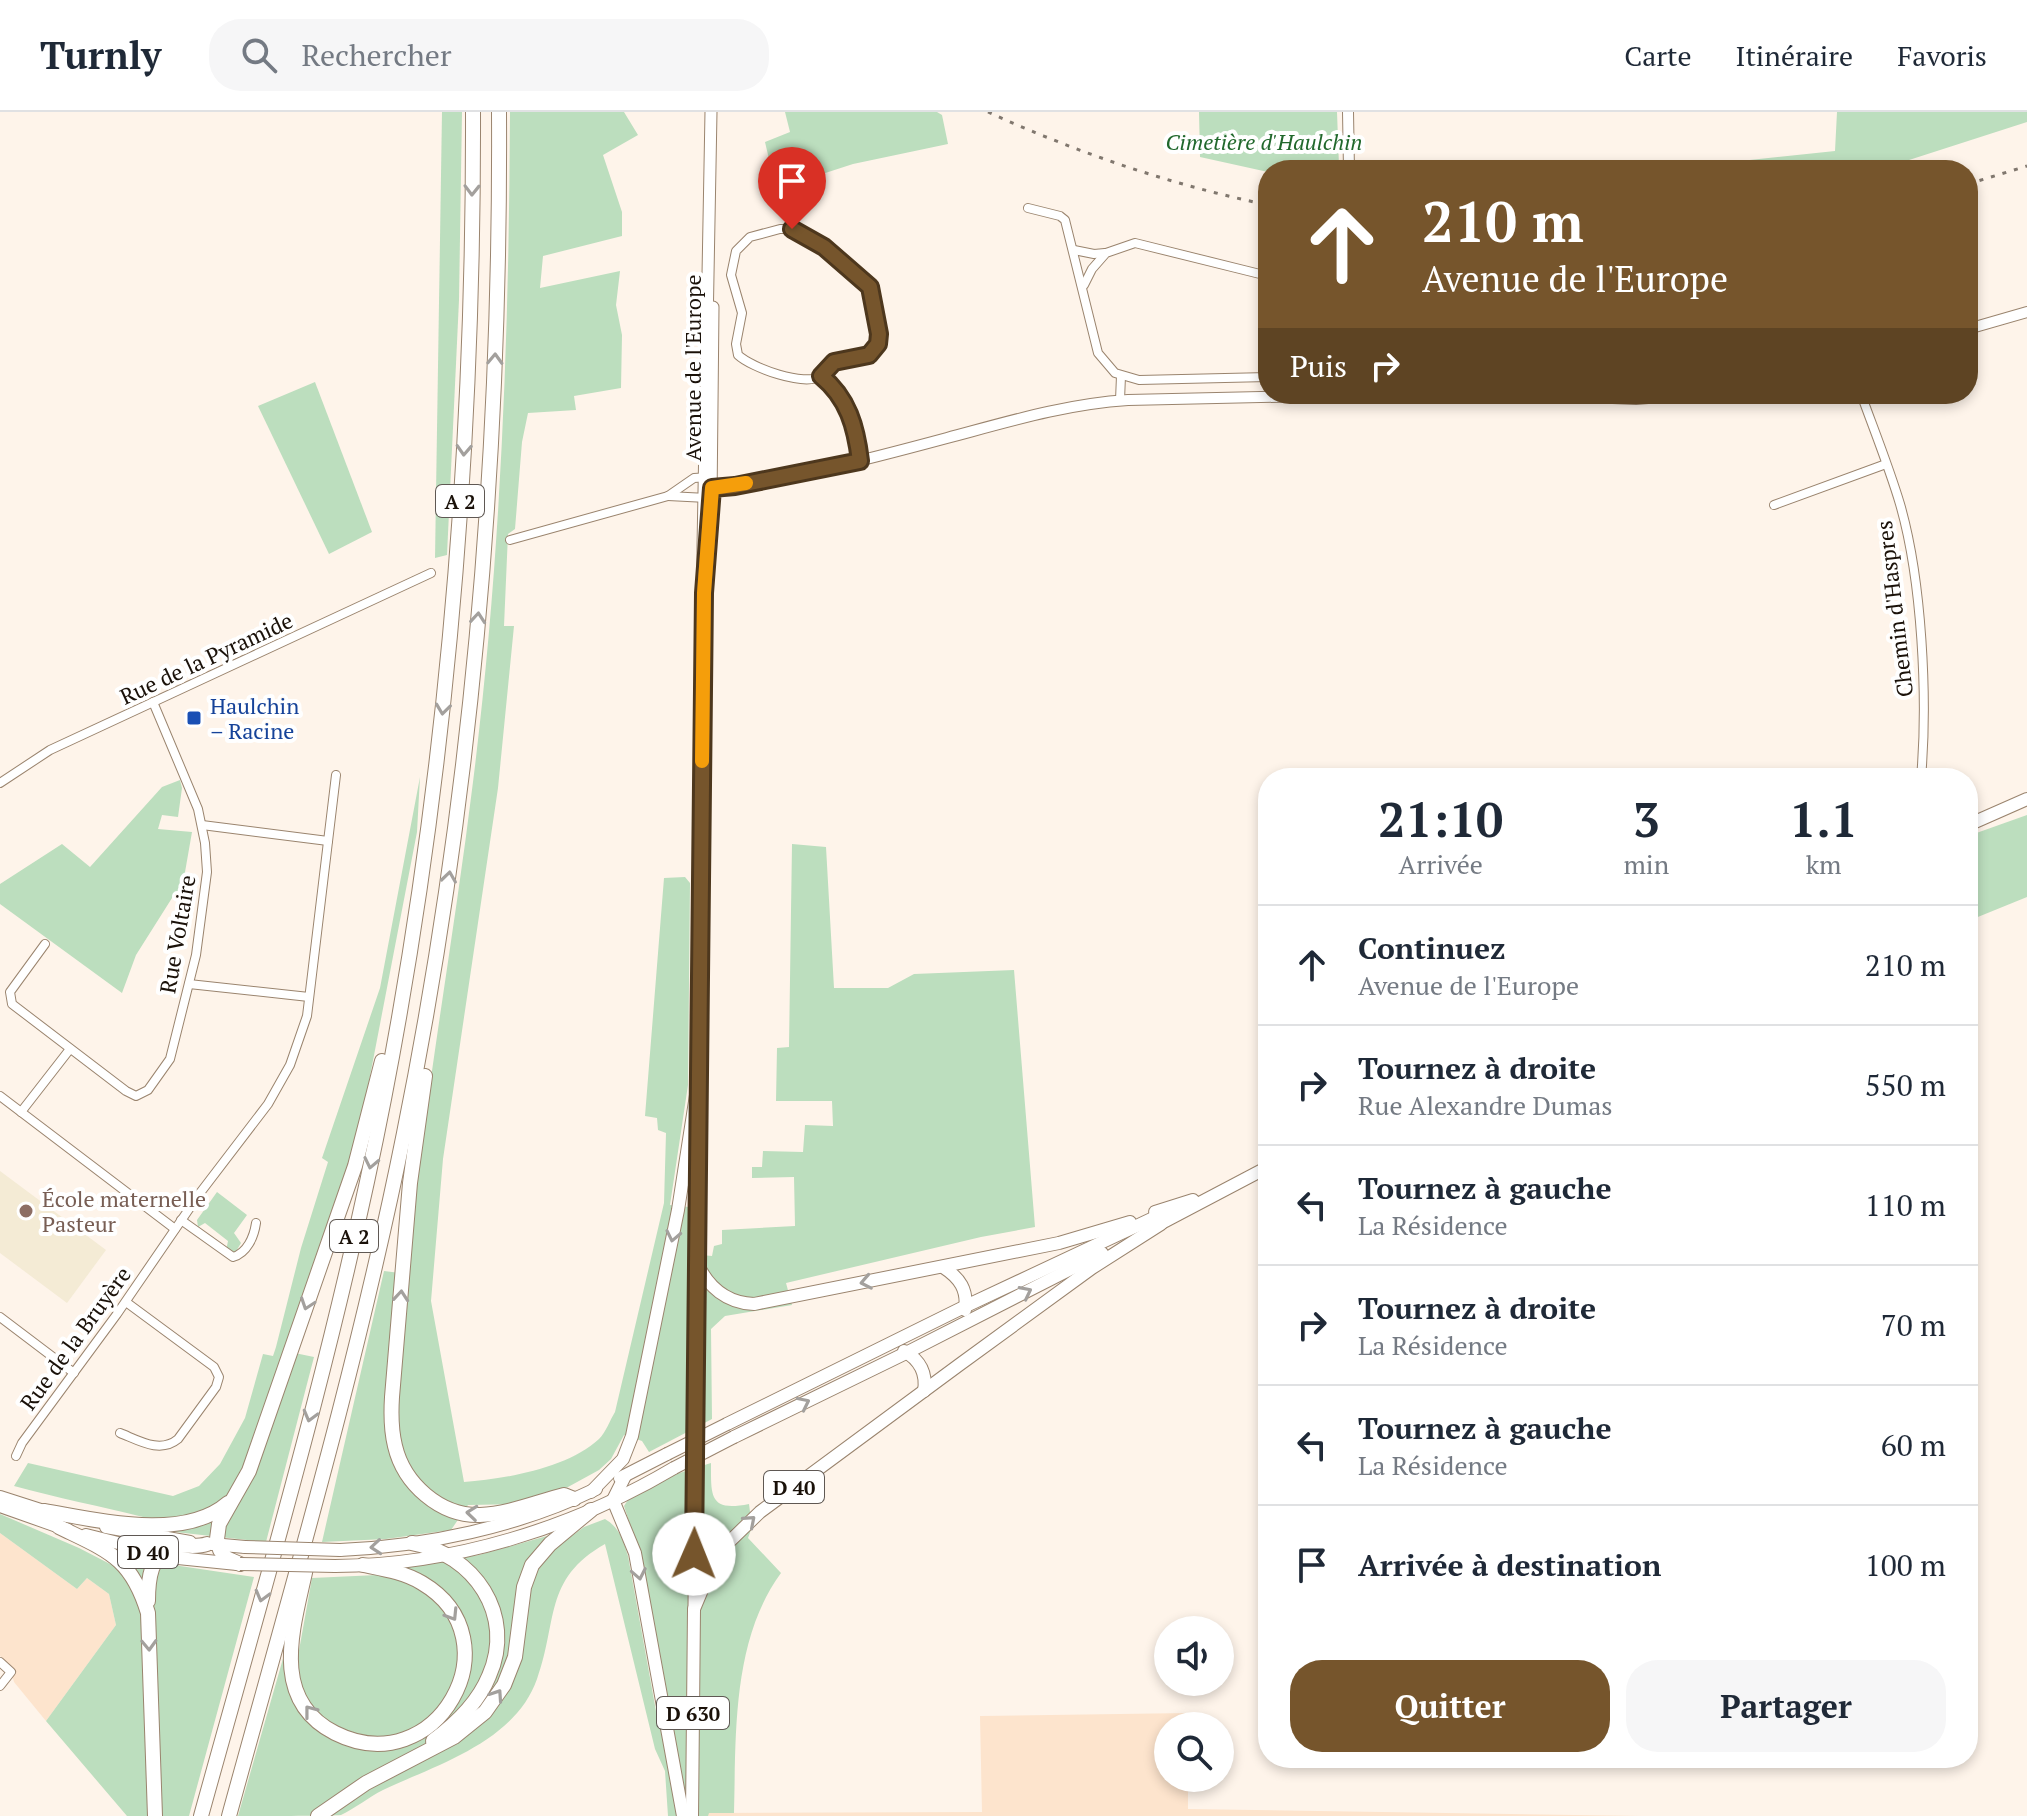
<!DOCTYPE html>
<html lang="fr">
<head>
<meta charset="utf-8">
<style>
	:root { --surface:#fff; --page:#f6f6f7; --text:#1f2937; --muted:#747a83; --line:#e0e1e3; --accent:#76552c }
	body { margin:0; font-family:"PT Serif",serif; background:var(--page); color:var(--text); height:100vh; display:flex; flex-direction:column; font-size:30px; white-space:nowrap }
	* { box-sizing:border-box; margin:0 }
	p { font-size:26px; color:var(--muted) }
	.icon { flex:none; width:44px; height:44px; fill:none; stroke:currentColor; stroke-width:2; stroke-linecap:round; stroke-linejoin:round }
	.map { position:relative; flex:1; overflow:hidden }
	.side { position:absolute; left:1258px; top:656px; width:720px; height:1000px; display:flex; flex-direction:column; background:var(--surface); border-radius:32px; box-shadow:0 4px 12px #0003 }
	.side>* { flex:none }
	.top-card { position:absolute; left:1258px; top:48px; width:720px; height:244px; border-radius:32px; box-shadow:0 4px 12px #0003; background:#76552c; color:#fff; overflow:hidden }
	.fabs { position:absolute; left:1154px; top:1504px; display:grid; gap:16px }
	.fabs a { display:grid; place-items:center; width:80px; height:80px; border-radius:50%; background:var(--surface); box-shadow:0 4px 12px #0003; font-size:40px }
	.pin { position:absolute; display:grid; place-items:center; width:68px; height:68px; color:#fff; margin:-82px -34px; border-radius:50% 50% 50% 0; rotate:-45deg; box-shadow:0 0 8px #0007 }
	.pin .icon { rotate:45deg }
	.me { position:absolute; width:88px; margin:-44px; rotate:1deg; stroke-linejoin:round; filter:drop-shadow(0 0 6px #0008) }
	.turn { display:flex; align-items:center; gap:28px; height:168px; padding:0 32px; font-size:36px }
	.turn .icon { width:104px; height:104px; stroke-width:2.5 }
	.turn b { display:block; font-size:56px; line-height:68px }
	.then { display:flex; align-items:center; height:76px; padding:0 32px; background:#0003; gap:16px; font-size:30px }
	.eta { display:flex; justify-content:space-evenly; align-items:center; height:136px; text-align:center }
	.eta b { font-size:48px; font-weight:800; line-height:56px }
	.cta { display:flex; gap:16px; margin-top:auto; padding:16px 32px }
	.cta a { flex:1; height:92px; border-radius:32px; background:var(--accent); color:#fff; font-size:32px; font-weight:800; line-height:92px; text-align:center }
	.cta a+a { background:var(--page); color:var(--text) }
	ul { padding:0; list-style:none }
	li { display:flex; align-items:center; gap:24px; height:120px; padding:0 32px; border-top:2px solid var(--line) }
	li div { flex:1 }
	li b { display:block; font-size:30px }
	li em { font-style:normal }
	header { display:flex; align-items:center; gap:48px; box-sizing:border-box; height:112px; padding:0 40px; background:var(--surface); border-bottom:2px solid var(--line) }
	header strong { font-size:38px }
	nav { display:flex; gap:44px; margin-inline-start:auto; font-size:28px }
	.search { width:560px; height:72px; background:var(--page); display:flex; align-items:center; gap:20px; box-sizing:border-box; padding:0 28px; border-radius:32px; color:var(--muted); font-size:30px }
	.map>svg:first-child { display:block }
	.built { fill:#fde4cd }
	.education { fill:#f4ebd5 }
	.green { fill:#bcdebe }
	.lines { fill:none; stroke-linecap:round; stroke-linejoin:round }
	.minor-casing { stroke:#9a846e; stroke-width:10 }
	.tertiary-casing { stroke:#9a846e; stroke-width:12 }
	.secondary-casing { stroke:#9a846e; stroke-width:13 }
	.primary-casing { stroke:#9a846e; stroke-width:14 }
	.motorway-casing { stroke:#9a846e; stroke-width:16 }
	.minor { stroke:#fff; stroke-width:8 }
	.tertiary { stroke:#fff; stroke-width:10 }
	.secondary { stroke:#fff; stroke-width:11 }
	.primary { stroke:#fff; stroke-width:12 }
	.motorway { stroke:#fff; stroke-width:14 }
	.rail { stroke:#80776e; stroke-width:3; stroke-dasharray:4 8; stroke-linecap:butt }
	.primary-bridge-casing { stroke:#9a846e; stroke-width:14; stroke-linecap:butt }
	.primary-bridge { stroke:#fff; stroke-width:12 }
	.oneway { stroke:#a3a09d }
	.route-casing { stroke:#4d371d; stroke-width:20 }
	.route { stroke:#76552c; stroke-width:14 }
	.slow { stroke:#f59e0b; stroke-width:14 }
	.transit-dot { fill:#1a4fb4; stroke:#fff; stroke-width:3 }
	.education-dot { fill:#8d6e63; stroke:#fff; stroke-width:3 }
	.labels { text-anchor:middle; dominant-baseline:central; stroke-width:8; stroke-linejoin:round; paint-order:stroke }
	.shield { fill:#fff; stroke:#5f5853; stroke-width:2 }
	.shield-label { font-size:20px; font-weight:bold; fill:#1a1109 }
	.park-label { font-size:22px; font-style:italic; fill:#21682c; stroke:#fff }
	.street-label { font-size:22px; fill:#1a1109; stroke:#fff }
	.transit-label { font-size:22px; fill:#164399; stroke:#fff; text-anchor:start }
	.education-label { font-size:22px; fill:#785e54; stroke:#fff; text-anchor:start }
</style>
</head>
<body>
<header>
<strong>Turnly</strong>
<div class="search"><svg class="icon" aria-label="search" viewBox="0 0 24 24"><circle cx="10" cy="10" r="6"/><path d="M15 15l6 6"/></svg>Rechercher</div>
<nav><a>Carte</a><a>Itinéraire</a><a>Favoris</a></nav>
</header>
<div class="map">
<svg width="2027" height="1704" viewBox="0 0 2027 1704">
	<rect width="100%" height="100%" fill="#fef4ea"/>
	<g class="built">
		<polygon points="0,1421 77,1477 87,1466 109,1482 116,1513 46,1609 14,1570 9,1552 0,1544"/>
		<polygon points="1188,1601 1188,1614 1168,1614 1168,1666 1188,1666 1188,1697 1642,1704 708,1704 708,1701 982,1700 980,1604"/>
	</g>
	<polygon class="education" points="0,1059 106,1138 67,1191 0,1141"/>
	<g class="green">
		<polygon points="442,0 462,0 459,188 447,443 435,446"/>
		<path d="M510,0H624L638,23L603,43L622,100V124L543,144L540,176L620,159L616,193L622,223L621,276L574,284L576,298L528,301L522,330L515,417L508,422L504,514H514L498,676L443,1047L431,1189L464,1370C505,1367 568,1356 599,1327C606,1320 610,1308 615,1300L664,1091L666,1021L658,1018L657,1006L645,1004L664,766L685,765L690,771L688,973L670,1093L689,1095L690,1142L712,1144L714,1134L722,1132V1118L795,1114L794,1065L752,1066V1055H762L763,1039L803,1040L805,1013L833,1014L832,989H776L777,936L789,935L792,732L826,735L834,876H888L914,862L1014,858L1035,1115L981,1125L786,1171L792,1193L725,1204L711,1217L712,1307L649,1340L642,1329L624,1323L611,1347L599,1358L568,1375L518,1392L468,1393L451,1418L386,1427L322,1430L384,1159L408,1162C422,997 453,834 473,670C501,448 509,223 510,0Z"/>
		<polygon points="785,0 937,0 942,3 948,32 853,52 776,77 765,30 790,20"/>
		<polygon points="1199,0 1337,0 1339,54 1325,58 1268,58 1268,60 1200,45"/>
		<polygon points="1837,0 2027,0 2027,10 1878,58 1722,58 1722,51 1835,39"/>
		<polygon points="315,270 372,420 329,442 258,294"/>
		<path d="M420,665L417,720L360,1016L285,1239L314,1245L266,1430L148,1417L143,1405C100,1394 57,1386 14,1374L28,1351L173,1384L199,1374L220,1352L245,1306L263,1242L273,1244L276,1235L301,1136L328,1050L322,1046L380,876Z"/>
		<polygon points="180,668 182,676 178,705 162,703 158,717 192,720 181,783 178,780 172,786 136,843 122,881 0,792 0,772 62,732 90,755 162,675"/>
		<polygon points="2027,703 2027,785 1968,809 1968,724"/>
		<polygon points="217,1080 247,1103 234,1121 241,1131 235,1141 226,1139 228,1129 205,1111 198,1115 197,1108"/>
		<path d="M711,1351C711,1384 709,1400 749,1392L752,1415L748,1426L781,1461C732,1528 736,1621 734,1701H709L708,1704H668L665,1659L655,1637L605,1432C543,1467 558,1510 537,1567C515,1630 436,1653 383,1678C369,1685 354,1697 341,1703C329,1704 256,1704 238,1704L284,1543L298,1544L312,1466L377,1463L398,1466L407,1454L479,1443L554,1422L562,1431L584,1415L605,1407C620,1416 623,1428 628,1444L656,1599L667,1594L639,1440L624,1394C637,1371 687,1359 711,1351Z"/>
		<polygon points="0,1402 79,1436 110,1452 118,1437 180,1454 254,1465 189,1704 127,1704 46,1609 116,1513 109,1482 87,1466 77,1477 0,1421"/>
	</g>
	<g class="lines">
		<defs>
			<g id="minor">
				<polyline points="1028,96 1060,104 1065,108 1098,241 1115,261 1139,268 1268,265"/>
				<polyline points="1074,138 1094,142 1105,141"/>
				<polyline points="1084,173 1092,157 1106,141 1135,131 1268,164"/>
				<path d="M821,264L834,250L865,245L875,237L879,222L873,184L867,171L846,157L827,138L792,117H780L750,125L736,139L731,163L742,201L736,232L738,243C752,256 805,275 821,264C848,287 855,315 860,349"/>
				<path d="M1861,282C1874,318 1889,355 1900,392C1922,468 1928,586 1921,666"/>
				<polyline points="1120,288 1121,264"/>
				<polyline points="668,384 707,386"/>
				<polyline points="1774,393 1886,352"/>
				<polyline points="510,428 668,384 694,366 709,365"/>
				<polyline points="0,671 50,638 431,461"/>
				<polyline points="202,713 328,729"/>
				<polyline points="45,832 10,880 12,892 126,979 136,984 148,978 170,947 196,843 207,760 205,731 198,697 153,590"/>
				<polyline points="189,872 309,885"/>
				<polyline points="0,984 175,1117"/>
				<polyline points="21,1000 70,937"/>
				<path d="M181,1108L233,1145C247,1141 254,1125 256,1111"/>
				<polyline points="0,1205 74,1261"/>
				<path d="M120,1321C138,1328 160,1342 178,1327L216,1275L219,1265L214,1255L126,1190"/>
				<polyline points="16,1344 22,1331 117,1202 200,1081 268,992 290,953 307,904 336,663"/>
				<polyline points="0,1550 11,1560 0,1574"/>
			</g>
			<g id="tertiary">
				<polyline points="1348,0 1349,58"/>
				<polyline points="1968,217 2027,200"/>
				<polyline points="1520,282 1636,287 1697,282"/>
				<path d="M706,376C787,369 869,347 947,326C1007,310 1065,292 1128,288L1403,282"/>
			</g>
			<g id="secondary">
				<polyline points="711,390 713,195"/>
				<polyline points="699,971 703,434 711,0"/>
				<polyline points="694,1495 699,992"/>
			</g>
			<g id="primary">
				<polyline points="1968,713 2027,687"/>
				<polyline points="1155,1100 1193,1088"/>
				<polyline points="1154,1115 1268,1055"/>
				<path d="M697,1151C708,1175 727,1191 754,1192L1059,1131L1130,1110"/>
				<path d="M943,1155C960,1166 968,1178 965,1198"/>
				<path d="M904,1239C920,1248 927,1261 924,1279"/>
				<polyline points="727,1312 966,1194 1162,1102"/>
				<polyline points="734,1325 908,1240 1102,1141"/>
				<polyline points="625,1364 613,1388 635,1441 683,1704"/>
				<polyline points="620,1366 667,1342"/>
				<polyline points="591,1380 623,1347 632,1324 678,1098 699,964"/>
				<polyline points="0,1385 53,1402"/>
				<polyline points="0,1394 68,1418"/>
				<polyline points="106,1415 190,1430"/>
				<polyline points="86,1423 178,1446 237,1452"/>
				<polyline points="212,1432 245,1435"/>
				<path d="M340,1438C427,1434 517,1415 596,1377"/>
				<path d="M335,1454C453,1453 573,1416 674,1356"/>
				<polyline points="692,1704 694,1497 710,1459 729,1430 760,1400 959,1253 1092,1156 1161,1112"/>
			</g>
			<g id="motorway">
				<path d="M425,964L410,1071L392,1285C391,1301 391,1318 395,1334C404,1372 440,1404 480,1403C508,1402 537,1390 564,1383L574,1387"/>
				<path d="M44,1399C98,1408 183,1430 228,1391"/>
				<path d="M59,1415C108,1439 131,1445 148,1501L155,1704"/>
				<path d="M412,1431C474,1442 516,1503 489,1564C478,1591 456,1612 433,1629"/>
				<polyline points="240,1452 226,1446 220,1438 217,1427 219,1412 249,1359 355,1054 382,949"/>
				<path d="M306,1456C294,1513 268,1587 335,1621C436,1672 518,1528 422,1471C404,1460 383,1457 363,1453"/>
				<path d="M148,1489C148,1469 150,1440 175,1435C186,1432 196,1436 207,1432"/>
				<path d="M201,1704C267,1466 337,1229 384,987C447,662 474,331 473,0"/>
				<path d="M229,1704C291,1478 358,1251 404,1021C472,685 501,342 499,0"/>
				<polyline points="318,1704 366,1671 454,1625 485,1600 504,1573 515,1545 524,1475 532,1453 550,1432 591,1398"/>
			</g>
		</defs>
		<use href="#minor" class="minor-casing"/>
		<use href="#tertiary" class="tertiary-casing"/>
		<use href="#secondary" class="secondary-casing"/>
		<use href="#primary" class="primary-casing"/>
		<use href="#motorway" class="motorway-casing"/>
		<use href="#minor" class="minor"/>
		<use href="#tertiary" class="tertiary"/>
		<use href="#secondary" class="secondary"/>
		<use href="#primary" class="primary"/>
		<use href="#motorway" class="motorway"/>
		<g class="rail">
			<path d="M988,0C1078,41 1172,73 1268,93"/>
			<polyline points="1968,72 2027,54"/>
		</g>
		<defs>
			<g id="primary-bridge">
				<polyline points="667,1342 727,1312"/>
				<polyline points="674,1356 734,1325"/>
				<polyline points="245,1435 340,1438"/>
				<polyline points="240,1452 335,1454"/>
			</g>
		</defs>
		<use href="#primary-bridge" class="primary-bridge-casing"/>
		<use href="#primary-bridge" class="primary-bridge"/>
	</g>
	<defs><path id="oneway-chevron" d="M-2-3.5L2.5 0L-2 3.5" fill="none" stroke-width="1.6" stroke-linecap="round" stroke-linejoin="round" transform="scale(2)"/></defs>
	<g class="oneway">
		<use href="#oneway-chevron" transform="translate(472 78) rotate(91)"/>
		<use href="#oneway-chevron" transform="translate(495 247) rotate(-88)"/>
		<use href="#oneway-chevron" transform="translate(464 338) rotate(93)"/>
		<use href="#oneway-chevron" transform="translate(478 506) rotate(-85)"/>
		<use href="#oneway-chevron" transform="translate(443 597) rotate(97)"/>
		<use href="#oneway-chevron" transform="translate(449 765) rotate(-82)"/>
		<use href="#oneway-chevron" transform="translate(371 1051) rotate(102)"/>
		<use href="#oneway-chevron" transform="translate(673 1124) rotate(102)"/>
		<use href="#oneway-chevron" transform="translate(866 1170) rotate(169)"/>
		<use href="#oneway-chevron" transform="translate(1026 1180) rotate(-27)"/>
		<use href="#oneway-chevron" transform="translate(401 1184) rotate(-85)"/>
		<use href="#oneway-chevron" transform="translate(307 1192) rotate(109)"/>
		<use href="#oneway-chevron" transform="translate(804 1291) rotate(-26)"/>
		<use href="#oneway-chevron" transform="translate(310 1304) rotate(105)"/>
		<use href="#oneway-chevron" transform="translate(472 1401) rotate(-174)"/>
		<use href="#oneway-chevron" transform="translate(750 1409) rotate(-41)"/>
		<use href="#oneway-chevron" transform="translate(376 1435) rotate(175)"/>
		<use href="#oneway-chevron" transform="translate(639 1462) rotate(79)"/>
		<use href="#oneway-chevron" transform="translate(262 1484) rotate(105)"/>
		<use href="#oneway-chevron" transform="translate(452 1503) rotate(58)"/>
		<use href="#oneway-chevron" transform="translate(149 1533) rotate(88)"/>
		<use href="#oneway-chevron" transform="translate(497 1583) rotate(-56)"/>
		<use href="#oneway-chevron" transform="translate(310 1599) rotate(-128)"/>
	</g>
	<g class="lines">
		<defs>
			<path id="route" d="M694,1442L704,481L712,376L735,374L860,349C856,315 848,286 821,264L834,250L869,243L878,232L879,222L870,175L824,135L792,117"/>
		</defs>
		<use href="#route" class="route-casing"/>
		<use href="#route" class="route"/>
		<polyline class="slow" points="702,649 704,481 712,376 746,371"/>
	</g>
	<rect class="transit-dot" x="186" y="598" width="16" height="16" rx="4"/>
	<circle class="education-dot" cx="26" cy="1099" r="8"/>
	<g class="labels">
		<g class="shield">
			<rect x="436" y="373" width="48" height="32" rx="6"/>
			<rect x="330" y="1108" width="48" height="32" rx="6"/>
			<rect x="764" y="1359" width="60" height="32" rx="6"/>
			<rect x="118" y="1424" width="60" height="32" rx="6"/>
			<rect x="657" y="1585" width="72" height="32" rx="6"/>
		</g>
		<g class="shield-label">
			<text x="460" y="389">A 2</text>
			<text x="354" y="1124">A 2</text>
			<text x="794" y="1375">D 40</text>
			<text x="148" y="1440">D 40</text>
			<text x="693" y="1601">D 630</text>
		</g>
		<g class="park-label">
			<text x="1264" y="29">Cimetière d'Haulchin</text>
		</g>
		<g class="street-label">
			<text transform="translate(692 256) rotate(-90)">Avenue de l'Europe</text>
			<text transform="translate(1894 497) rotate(-97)">Chemin d'Haspres</text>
			<text transform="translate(206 546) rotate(-25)">Rue de la Pyramide</text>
			<text transform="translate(177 822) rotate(-80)">Rue Voltaire</text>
			<text transform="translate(75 1226) rotate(-54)">Rue de la Bruyère</text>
		</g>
		<g class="transit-label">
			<text x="210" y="593">Haulchin<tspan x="210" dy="25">– Racine</tspan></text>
		</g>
		<g class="education-label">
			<text x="42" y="1086">École maternelle<tspan x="42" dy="25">Pasteur</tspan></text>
		</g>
	</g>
</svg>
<div class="fabs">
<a><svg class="icon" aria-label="sound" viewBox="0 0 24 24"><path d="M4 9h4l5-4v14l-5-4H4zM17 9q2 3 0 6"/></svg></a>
<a><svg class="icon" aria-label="search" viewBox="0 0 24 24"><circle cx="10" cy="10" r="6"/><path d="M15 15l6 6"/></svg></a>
</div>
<div class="pin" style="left:792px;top:117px;background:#d93025"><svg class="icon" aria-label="arrive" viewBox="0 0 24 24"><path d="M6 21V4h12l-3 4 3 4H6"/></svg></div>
<svg class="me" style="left:694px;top:1442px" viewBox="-20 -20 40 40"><circle r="19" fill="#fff"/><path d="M0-13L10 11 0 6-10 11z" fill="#76552c"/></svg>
<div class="top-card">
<div class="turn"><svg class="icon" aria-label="ahead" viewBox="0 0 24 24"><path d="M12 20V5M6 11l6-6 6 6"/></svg><div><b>210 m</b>Avenue de l'Europe</div></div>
<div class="then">Puis<svg class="icon" aria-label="right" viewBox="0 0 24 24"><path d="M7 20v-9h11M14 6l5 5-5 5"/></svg></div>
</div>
<section class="side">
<div class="eta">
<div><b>21:10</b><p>Arrivée</p></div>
<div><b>3</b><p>min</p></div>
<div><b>1.1</b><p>km</p></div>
</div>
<ul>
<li><svg class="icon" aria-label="ahead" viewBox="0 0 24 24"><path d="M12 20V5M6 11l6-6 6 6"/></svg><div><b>Continuez</b><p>Avenue de l'Europe</p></div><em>210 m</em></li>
<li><svg class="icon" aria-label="right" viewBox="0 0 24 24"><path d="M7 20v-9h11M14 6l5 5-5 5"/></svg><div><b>Tournez à droite</b><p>Rue Alexandre Dumas</p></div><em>550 m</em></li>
<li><svg class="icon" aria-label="left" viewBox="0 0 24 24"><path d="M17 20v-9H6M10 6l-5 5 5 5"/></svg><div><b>Tournez à gauche</b><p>La Résidence</p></div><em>110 m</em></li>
<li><svg class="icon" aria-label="right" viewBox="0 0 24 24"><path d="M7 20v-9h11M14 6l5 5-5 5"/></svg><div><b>Tournez à droite</b><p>La Résidence</p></div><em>70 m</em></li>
<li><svg class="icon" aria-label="left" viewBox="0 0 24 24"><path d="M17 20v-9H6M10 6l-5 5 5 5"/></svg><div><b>Tournez à gauche</b><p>La Résidence</p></div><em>60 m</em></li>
<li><svg class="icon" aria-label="arrive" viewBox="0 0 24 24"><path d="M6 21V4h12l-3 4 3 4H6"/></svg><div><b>Arrivée à destination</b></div><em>100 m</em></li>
</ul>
<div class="cta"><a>Quitter</a><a>Partager</a></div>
</section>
</div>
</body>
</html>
